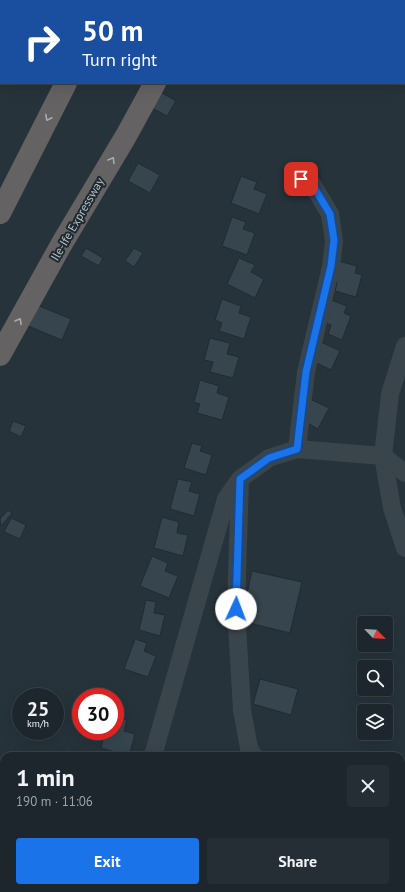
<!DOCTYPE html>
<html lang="en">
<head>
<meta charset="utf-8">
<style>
	:root { --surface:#1c262c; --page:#252e34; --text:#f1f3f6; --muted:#a0a5a9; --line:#3a4348; --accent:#1a73e8 }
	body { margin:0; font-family:"PT Sans",sans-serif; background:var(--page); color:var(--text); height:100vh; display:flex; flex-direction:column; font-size:15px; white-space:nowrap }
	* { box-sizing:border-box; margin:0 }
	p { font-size:13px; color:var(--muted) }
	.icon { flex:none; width:22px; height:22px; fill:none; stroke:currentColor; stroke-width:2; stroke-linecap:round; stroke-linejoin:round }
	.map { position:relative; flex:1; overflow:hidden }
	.details { position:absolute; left:0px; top:752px; width:405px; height:140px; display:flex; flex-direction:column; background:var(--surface); border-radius:12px 12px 0 0; box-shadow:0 4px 16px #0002,0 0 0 1px var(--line) }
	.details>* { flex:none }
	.guide { position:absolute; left:0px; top:0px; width:405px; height:84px; box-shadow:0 4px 16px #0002,0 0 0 1px var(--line); background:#1a4fa0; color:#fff; overflow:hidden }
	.needle { width:26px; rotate:115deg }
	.buttons { position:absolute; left:357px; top:616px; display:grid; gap:8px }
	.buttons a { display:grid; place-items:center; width:36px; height:36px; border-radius:4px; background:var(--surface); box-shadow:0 4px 16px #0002,0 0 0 1px var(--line); font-size:20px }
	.speed { position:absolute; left:12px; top:688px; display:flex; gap:8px; font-size:20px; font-weight:700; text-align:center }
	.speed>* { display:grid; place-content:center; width:52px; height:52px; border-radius:50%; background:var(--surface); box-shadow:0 4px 16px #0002,0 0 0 1px var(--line); line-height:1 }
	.speed small { font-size:10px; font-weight:400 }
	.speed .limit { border:6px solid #d22; background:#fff; color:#111 }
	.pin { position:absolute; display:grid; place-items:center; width:34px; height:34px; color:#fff; margin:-17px; border-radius:8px; box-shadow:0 2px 6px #0006 }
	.me { position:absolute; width:44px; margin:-22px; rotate:2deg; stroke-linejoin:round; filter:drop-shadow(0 0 3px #0008) }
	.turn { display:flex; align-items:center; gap:14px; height:84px; padding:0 16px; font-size:18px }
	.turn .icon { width:52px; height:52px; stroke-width:2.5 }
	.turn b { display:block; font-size:28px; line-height:34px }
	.round { display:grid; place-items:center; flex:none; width:42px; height:42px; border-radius:4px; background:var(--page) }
	.overview { display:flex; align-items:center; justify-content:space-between; height:68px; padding:0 16px }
	h1 { font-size:24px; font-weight:600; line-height:30px }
	.action { display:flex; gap:8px; margin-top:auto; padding:8px 16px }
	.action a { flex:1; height:46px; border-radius:4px; background:var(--accent); color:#fff; font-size:16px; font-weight:600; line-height:46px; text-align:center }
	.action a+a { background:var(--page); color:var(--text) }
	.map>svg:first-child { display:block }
	.building { fill:#36454e; stroke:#212b32 }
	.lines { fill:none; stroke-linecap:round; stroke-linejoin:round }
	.minor { stroke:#3a444b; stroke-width:18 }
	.trunk { stroke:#646262; stroke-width:22 }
	.oneway { stroke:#a5acb2 }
	.route-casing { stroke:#114b97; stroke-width:10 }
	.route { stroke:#1a73e8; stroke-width:7 }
	.labels { text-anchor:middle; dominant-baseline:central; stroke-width:4; stroke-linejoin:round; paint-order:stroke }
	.street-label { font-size:12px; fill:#b5bfc6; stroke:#1f2930 }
</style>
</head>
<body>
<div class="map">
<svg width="405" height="892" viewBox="0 0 405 892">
	<rect width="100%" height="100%" fill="#26333a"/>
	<g class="building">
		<polygon points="161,92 176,101 167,116 152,108"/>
		<polygon points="138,163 160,175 150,193 128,181"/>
		<polygon points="241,176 257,182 254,189 267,194 259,214 231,203"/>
		<polygon points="232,217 246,222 243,229 255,233 247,255 222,246"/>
		<polygon points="86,248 103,258 99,266 81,256"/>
		<polygon points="134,248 143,253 134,267 125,261"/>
		<polygon points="239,258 255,265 251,272 264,279 255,298 227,284"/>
		<polygon points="335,260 357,266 355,273 362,275 356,297 335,291 337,282 329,279"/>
		<polygon points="222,299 241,306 239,313 251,317 244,339 219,331 222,323 215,320"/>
		<polygon points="331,300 347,306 344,313 351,316 342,340 328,334 331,325 323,322"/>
		<polygon points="37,305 71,319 62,340 28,326"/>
		<polygon points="311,337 340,351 331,370 302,356"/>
		<polygon points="210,338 230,343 227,354 239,357 233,378 210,372 213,362 204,360"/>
		<polygon points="200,380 219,386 217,393 229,397 222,420 197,413 200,404 194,402"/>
		<polygon points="308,398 329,408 318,429 298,418"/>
		<polygon points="13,421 26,426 21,437 9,431"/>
		<polygon points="192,443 202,446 200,451 212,455 206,475 184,468"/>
		<polygon points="178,479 192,482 189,491 200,494 194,516 170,509"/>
		<polygon points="8,510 12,513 1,526 0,519"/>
		<polygon points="162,517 179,522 177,533 188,535 183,556 154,548"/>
		<polygon points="11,518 26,525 20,539 4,532"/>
		<polygon points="152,556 168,563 165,571 178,576 169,598 140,586"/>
		<polygon points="252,571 302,582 290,633 241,621"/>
		<polygon points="146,600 156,602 154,613 165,615 160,636 139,630"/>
		<polygon points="135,639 147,643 144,651 156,656 148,677 124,669"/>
		<polygon points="260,679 298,689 291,715 253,704"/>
		<polygon points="115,717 127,720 124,731 135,734 129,756 101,748 105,731 115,731"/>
	</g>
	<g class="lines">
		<g class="minor">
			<polyline points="22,0 23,1"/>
			<polyline points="405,346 390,394 383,456 392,508 405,548"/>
			<polyline points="297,449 306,372 331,267 334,241 330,214 312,184 301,179"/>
			<polyline points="240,479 236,609 242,710 249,748 254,756"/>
			<polyline points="154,752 226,499 240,479 269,458 297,449 383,456 405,473"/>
		</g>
		<g class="trunk">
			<polyline points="108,1 109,0"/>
			<polyline points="197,1 198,0"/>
			<polyline points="0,213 66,83"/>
			<polyline points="0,355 61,245 126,136 155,83"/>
		</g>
	</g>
	<defs><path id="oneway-chevron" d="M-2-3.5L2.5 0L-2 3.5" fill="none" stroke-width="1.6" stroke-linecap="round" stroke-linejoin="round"/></defs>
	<g class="oneway">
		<use href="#oneway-chevron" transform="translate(48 118) rotate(117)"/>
		<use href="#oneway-chevron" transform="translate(112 160) rotate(-59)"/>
		<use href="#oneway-chevron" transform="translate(19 321) rotate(-61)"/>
	</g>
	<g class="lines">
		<defs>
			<polyline id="route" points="236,609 240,479 269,458 297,449 306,372 331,266 334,240 330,214 312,184 301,179"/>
		</defs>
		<use href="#route" class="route-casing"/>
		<use href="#route" class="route"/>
	</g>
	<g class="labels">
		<g class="street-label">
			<text transform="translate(77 219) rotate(-60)">Ile-Ife Expressway</text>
		</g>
	</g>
</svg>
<div class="buttons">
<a><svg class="needle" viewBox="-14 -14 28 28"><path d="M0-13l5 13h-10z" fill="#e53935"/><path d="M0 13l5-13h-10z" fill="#a0a5a9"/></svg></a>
<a><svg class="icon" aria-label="search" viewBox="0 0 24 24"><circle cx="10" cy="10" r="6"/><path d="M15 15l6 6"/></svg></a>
<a><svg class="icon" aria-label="layers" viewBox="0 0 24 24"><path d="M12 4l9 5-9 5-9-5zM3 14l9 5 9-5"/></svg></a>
</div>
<div class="speed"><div>25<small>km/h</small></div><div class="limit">30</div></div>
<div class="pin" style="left:301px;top:179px;background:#d93025"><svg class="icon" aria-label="arrive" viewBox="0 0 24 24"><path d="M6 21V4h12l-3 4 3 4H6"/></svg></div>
<svg class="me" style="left:236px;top:609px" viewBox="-20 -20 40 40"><circle r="19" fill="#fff"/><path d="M0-13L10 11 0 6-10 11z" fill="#1a73e8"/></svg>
<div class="guide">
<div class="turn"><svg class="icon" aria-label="right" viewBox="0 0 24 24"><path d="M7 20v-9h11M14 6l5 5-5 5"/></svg><div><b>50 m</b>Turn right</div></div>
</div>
<section class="details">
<div class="overview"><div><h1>1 min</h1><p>190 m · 11:06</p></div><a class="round"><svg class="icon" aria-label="close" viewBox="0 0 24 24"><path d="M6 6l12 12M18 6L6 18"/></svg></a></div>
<div class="action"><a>Exit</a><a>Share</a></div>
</section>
</div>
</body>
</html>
